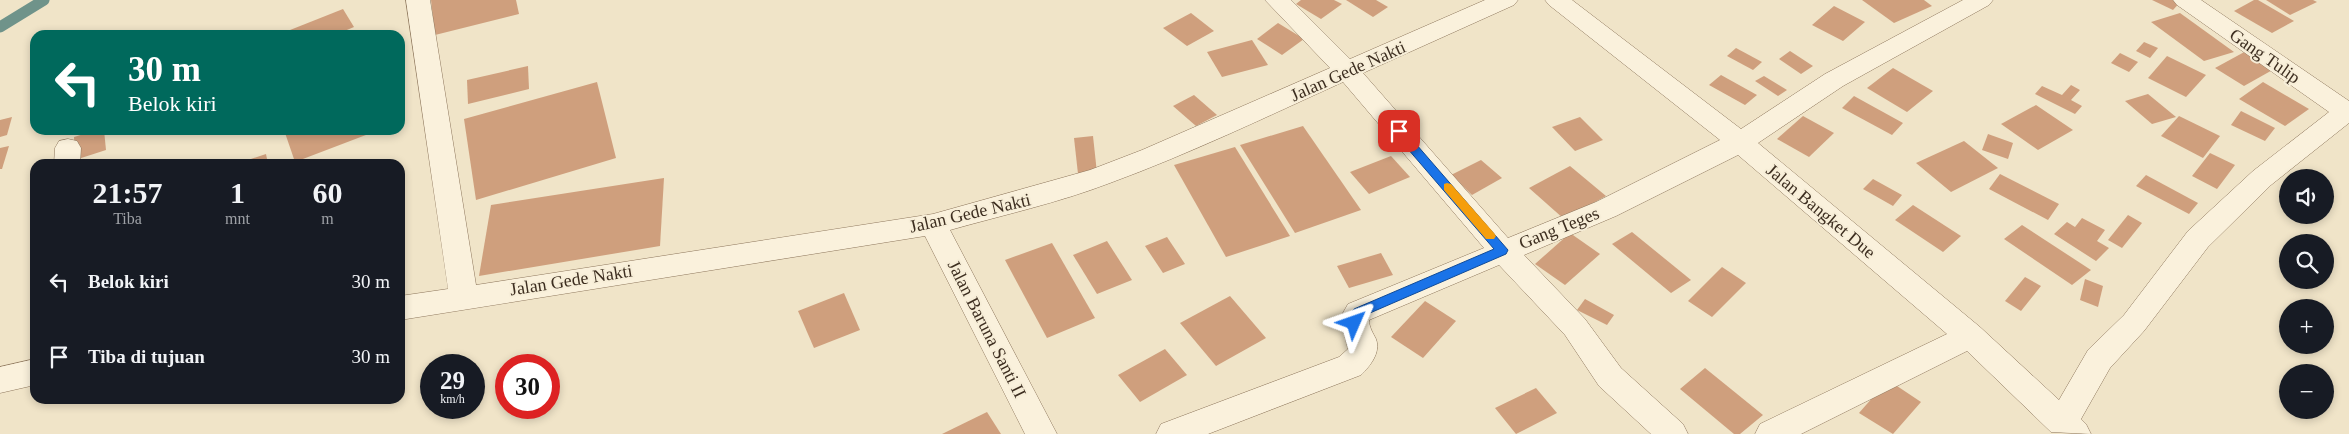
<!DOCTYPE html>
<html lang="id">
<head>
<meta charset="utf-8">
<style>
	:root { --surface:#171b24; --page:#20242c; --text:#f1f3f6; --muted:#9ea1a6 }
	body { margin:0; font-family:"Times New Roman",serif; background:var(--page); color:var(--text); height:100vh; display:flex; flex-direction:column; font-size:19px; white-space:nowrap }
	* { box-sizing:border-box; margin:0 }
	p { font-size:16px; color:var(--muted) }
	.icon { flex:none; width:28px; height:28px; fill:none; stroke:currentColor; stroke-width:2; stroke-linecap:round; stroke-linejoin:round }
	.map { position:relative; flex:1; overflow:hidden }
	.side { position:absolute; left:30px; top:159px; width:375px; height:245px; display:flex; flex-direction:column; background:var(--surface); border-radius:15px; box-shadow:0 2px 8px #0003 }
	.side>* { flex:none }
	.guide { position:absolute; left:30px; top:30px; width:375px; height:105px; border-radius:15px; box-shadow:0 2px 8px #0003; background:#00695c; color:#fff; overflow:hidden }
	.fabs { position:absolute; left:2279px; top:169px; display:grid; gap:10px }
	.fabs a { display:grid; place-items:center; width:55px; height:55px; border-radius:50%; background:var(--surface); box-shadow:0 2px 8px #0003; font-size:25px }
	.speed { position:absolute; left:420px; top:354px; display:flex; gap:10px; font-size:25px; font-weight:700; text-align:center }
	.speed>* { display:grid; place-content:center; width:65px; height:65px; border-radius:50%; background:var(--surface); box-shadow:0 2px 8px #0003; line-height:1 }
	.speed small { font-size:12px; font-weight:400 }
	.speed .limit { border:8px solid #d22; background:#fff; color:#111 }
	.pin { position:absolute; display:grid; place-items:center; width:42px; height:42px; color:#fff; margin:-21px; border-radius:10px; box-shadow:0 2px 8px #0006 }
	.me { position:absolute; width:55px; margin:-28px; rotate:47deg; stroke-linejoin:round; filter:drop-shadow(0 0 4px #0008) }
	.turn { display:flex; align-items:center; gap:18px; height:105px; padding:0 15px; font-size:22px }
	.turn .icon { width:65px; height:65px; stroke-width:2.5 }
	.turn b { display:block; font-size:35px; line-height:42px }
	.eta { display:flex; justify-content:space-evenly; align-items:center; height:85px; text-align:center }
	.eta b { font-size:30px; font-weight:600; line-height:35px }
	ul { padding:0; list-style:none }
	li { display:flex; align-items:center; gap:15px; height:75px; padding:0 15px }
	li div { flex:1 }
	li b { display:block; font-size:19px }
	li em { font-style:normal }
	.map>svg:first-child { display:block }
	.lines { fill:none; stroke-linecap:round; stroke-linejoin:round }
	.stream { stroke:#6f938a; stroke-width:11 }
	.building { fill:#cf9f7d }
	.street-casing { stroke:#8d765c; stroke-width:1 }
	.street { fill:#faf1dc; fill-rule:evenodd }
	.route { fill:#1a73e8; stroke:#114b97 }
	.slow { fill:#f59e0b }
	.labels { text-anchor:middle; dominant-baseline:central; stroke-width:4; stroke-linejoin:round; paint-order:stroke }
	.street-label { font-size:18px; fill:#3d2e20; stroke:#f7eed8 }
</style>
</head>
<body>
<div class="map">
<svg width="2349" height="434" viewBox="0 0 2349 434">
	<rect width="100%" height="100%" fill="#f0e4c8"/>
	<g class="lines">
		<polyline class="stream" points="0,27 44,0"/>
	</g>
	<g class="building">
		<polygon points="431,0 516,0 519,14 435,35"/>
		<polygon points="1301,0 1334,0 1342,4 1321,19 1296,4"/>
		<polygon points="1346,0 1376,0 1388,7 1373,17"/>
		<polygon points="1862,0 1924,0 1932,6 1894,23"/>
		<polygon points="2152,0 2182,0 2173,10"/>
		<polygon points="2254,0 2258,0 2294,21 2272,33 2234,11"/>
		<polygon points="2266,0 2313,0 2317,2 2290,15"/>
		<polygon points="1834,6 1865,22 1843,41 1812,25"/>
		<polygon points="343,9 354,27 335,35 287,35 285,32"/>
		<polygon points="1191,13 1214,31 1187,46 1163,28"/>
		<polygon points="2180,13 2234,52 2204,61 2151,22"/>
		<polygon points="1278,23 1304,39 1282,55 1257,39"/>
		<polygon points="1252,40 1268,65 1222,77 1207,52"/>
		<polygon points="2144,42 2158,48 2150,58 2136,51"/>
		<polygon points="1736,48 1762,62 1753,70 1727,56"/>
		<polygon points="2248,50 2276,68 2244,86 2215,68"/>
		<polygon points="1790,51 1813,66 1801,74 1779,59"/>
		<polygon points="2120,53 2138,62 2129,72 2111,63"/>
		<polygon points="2167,56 2206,75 2186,97 2148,78"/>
		<polygon points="528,66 529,89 468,104 467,80"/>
		<polygon points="1893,68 1933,91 1907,112 1867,88"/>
		<polygon points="1721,75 1757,95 1745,105 1709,85"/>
		<polygon points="1764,76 1787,90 1778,96 1755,81"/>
		<polygon points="597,82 616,158 476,200 464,119"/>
		<polygon points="2263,82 2309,109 2285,126 2239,99"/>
		<polygon points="2071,85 2080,90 2071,100 2082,106 2075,114 2035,94 2042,86 2062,95"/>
		<polygon points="2148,94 2176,117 2152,124 2125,101"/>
		<polygon points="1194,95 1217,115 1196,126 1173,106"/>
		<polygon points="1854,96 1903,123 1892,135 1842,108"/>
		<polygon points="2036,105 2073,130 2038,150 2001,124"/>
		<polygon points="2241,111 2275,128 2265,141 2231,125"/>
		<polygon points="1803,116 1834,133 1809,157 1777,139"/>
		<polygon points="2179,116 2220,136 2203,158 2161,136"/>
		<polygon points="12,117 7,135 0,137 0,120"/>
		<polygon points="1580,117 1603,140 1575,151 1552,127"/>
		<polygon points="1303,126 1361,210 1295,233 1240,145"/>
		<polygon points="97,130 104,130 106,150 75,160 74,137"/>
		<polygon points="284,130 379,130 295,162"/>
		<polygon points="1988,134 2013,143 2008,159 1982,150"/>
		<polygon points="1093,136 1097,173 1078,174 1074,138"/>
		<polygon points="1964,141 1998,168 1951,192 1916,163"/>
		<polygon points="9,146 2,169 0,169 0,148"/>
		<polygon points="1235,147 1290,236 1226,257 1174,165"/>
		<polygon points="2210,153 2235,165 2217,189 2192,176"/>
		<polygon points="266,154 268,164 239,164 239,163"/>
		<polygon points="1391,156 1410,177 1369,194 1350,172"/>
		<polygon points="1481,160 1502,178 1472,195 1451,175"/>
		<polygon points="1570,166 1606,196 1564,219 1529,188"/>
		<polygon points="2000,174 2059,204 2048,220 1989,189"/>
		<polygon points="2146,175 2198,203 2189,214 2136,186"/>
		<polygon points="664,178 660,246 479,276 491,205"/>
		<polygon points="1873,179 1902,195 1893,206 1863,189"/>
		<polygon points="1913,205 1961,236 1943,252 1895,220"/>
		<polygon points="2128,215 2142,223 2122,248 2108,240"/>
		<polygon points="2082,218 2105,230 2097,241 2109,248 2096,261 2054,234 2067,222 2075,227"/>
		<polygon points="2022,225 2091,270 2072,285 2004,239"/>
		<polygon points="1632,232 1691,280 1671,293 1612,244"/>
		<polygon points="1570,233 1600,254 1565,285 1535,264"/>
		<polygon points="1167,237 1185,264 1163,273 1145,246"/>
		<polygon points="1107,241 1132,280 1097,294 1073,255"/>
		<polygon points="1052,243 1095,318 1047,338 1005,260"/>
		<polygon points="1381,253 1393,275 1349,288 1337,266"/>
		<polygon points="1722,267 1746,283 1712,317 1688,301"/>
		<polygon points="2025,277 2041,286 2021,311 2005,301"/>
		<polygon points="2085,279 2103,286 2098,307 2080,300"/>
		<polygon points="844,293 860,330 814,348 798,311"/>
		<polygon points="1230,296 1266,338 1216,366 1180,323"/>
		<polygon points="1585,299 1614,315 1607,325 1577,310"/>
		<polygon points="1425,301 1456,321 1423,358 1391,337"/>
		<polygon points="1165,349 1187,375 1140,402 1118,375"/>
		<polygon points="1705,368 1763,415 1740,434 1734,434 1680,389"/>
		<polygon points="1888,380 1921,402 1893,434 1859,413"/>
		<polygon points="1536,388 1557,413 1516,434 1495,408"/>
		<polygon points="987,412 1001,434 942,434"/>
	</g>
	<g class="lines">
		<defs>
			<g id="street">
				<path d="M406,0H430L476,285L933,214L1090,170L1142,150L1330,68L1265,0H1291L1350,59L1485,0H1518L1514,5L1363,73L1508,238L1596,202L1720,140L1549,5L1545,0H1572L1741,129L1825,74L1963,0H1993L1989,5L1843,86L1758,143L1980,327L2059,400L2088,350L2124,315L2188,231L2253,171L2329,112L2177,5L2173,0H2201L2349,101V123L2271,185L2208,247L2144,331L2110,368L2081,419L2086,424L2091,434L2051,432L1967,351L1801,434H1755L1760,424L1947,334L1738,155L1616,216L1524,255L1585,319L1621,368L1683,424L1688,434H1651L1599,386L1565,335L1499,265L1369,320C1369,327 1373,333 1376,339C1381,353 1370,366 1361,375L1208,434H1156L1161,424L1339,357L1348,349L1340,318L1348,304L1484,248L1343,82C1266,117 1189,154 1110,183C1058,203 1003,215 950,230L1057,434H1025L925,236L400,320V296L448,289Z"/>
				<polygon points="68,139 77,141 81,148 80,164 54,164 55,148 59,141"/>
				<polygon points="35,359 35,385 0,393 0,367"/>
			</g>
		</defs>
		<use href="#street" class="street-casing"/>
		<use href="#street" class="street"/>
	</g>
	<polygon class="route" points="1399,127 1403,129 1508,250 1506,254 1363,316 1358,326 1354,328 1348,323 1348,317 1354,309 1494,249 1395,134 1394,131"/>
	<polygon class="slow" points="1447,183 1451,184 1494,233 1496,236 1494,239 1486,239 1444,190 1444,184"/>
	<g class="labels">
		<g class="street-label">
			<text transform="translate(2265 56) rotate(35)">Gang Tulip</text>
			<text transform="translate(1348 71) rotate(-24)">Jalan Gede Nakti</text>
			<text transform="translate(1821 211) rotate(40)">Jalan Bangket Due</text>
			<text transform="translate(970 213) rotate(-13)">Jalan Gede Nakti</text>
			<text transform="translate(1559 228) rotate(-22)">Gang Teges</text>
			<text transform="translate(571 280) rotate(-9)">Jalan Gede Nakti</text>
			<text transform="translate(987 329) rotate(63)">Jalan Baruna Santi II</text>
		</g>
	</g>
</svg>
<div class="fabs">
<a><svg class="icon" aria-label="sound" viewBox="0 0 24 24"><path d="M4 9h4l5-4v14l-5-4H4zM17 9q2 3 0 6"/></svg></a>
<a><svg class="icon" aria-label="search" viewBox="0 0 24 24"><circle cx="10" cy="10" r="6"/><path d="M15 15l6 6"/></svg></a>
<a>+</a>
<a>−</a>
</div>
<div class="speed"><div>29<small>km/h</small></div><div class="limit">30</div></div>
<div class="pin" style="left:1399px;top:131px;background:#d93025"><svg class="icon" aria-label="arrive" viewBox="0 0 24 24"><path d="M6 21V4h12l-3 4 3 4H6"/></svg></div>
<svg class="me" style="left:1354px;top:323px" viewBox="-20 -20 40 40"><path d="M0-17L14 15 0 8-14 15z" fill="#1a73e8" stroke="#fff" stroke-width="4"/></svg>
<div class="guide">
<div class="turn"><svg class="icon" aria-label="left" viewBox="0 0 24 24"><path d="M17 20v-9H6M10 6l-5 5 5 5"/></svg><div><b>30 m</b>Belok kiri</div></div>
</div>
<section class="side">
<div class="eta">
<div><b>21:57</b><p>Tiba</p></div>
<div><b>1</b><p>mnt</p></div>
<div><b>60</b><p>m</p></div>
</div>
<ul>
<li><svg class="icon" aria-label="left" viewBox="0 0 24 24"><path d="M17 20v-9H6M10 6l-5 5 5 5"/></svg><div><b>Belok kiri</b></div><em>30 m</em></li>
<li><svg class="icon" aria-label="arrive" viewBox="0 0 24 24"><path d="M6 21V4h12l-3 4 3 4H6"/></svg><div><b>Tiba di tujuan</b></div><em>30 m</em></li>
</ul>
</section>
</div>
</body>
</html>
